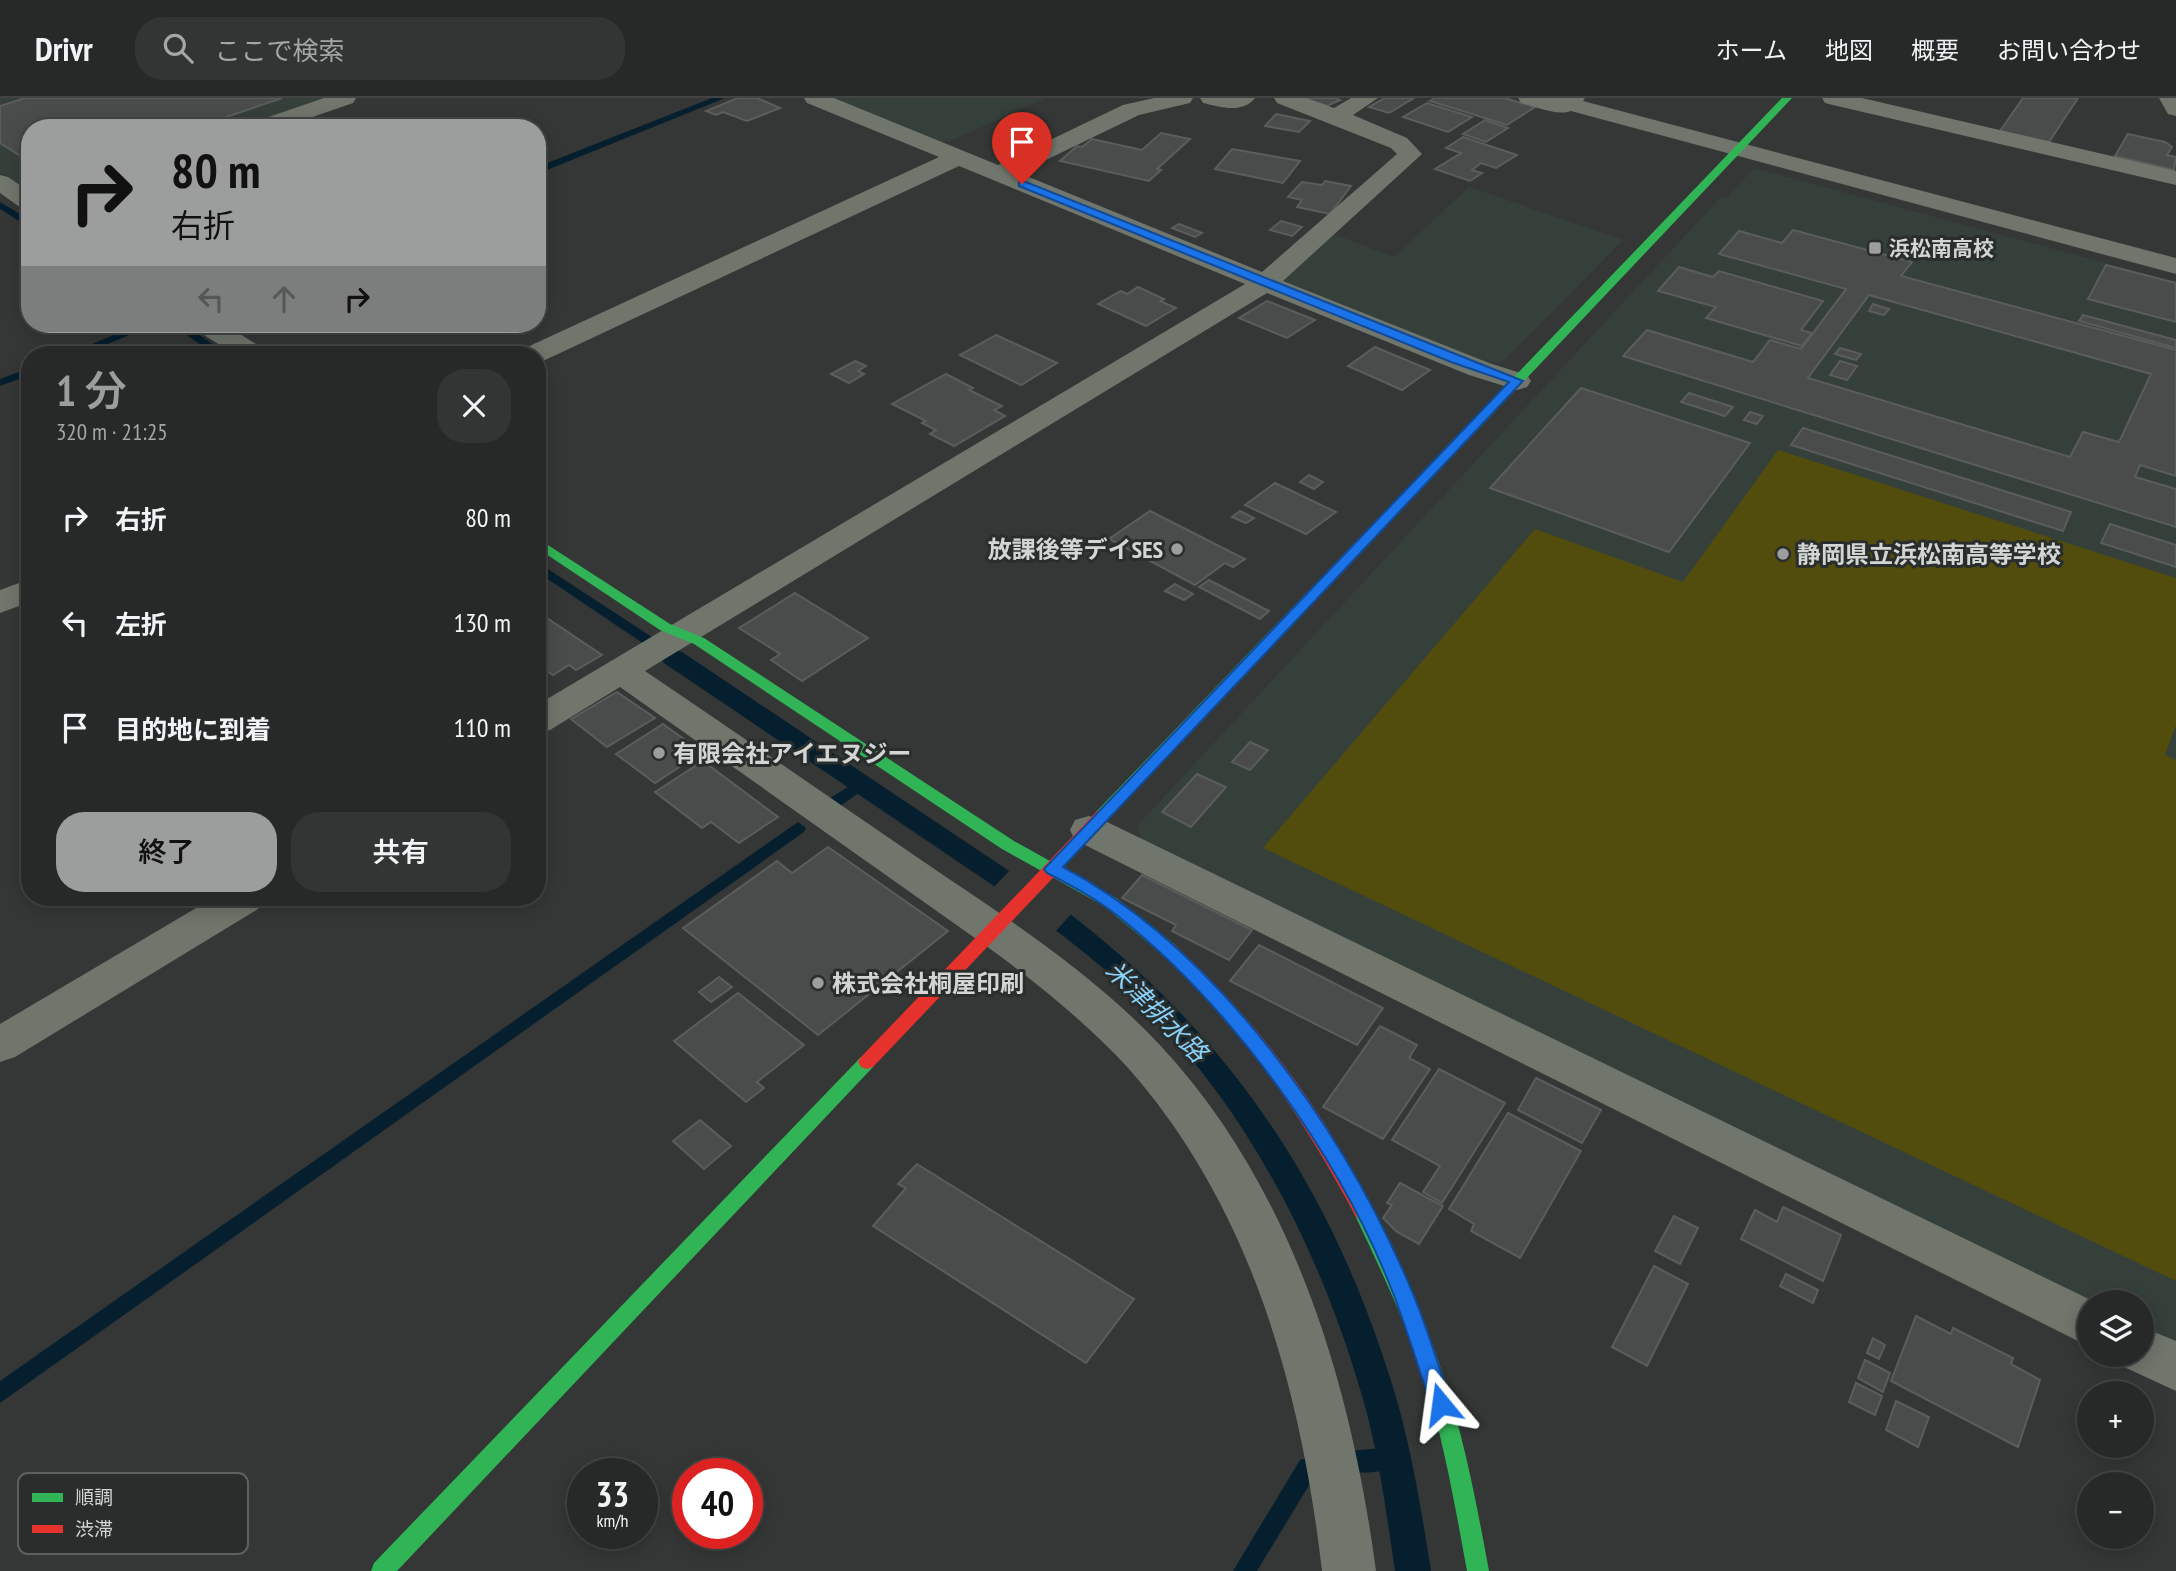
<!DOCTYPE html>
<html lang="ja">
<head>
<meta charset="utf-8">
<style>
	:root { --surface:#272928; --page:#333534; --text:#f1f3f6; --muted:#a4a6a8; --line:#434545; --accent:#9b9e9d }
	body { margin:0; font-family:"PT Sans Narrow","Noto Sans JP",sans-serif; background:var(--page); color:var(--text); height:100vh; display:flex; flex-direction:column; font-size:26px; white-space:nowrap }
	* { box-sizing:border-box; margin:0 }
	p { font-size:23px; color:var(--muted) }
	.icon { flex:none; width:38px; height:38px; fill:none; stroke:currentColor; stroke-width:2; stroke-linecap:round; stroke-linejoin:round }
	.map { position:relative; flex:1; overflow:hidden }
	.side { position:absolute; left:21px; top:248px; width:525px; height:560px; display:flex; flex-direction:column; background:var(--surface); border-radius:28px; box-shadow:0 4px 18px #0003,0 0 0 2px var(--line) }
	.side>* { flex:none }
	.guide { position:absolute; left:21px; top:21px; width:525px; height:214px; border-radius:28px; box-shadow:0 4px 18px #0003,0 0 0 2px var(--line); background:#9b9e9d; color:#111; overflow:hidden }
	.controls { position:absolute; left:2077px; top:1192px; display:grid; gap:14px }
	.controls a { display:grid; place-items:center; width:77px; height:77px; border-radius:50%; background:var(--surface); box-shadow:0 4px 18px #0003,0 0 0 2px var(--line); font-size:35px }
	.speed { position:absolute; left:567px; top:1360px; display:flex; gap:14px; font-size:35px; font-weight:700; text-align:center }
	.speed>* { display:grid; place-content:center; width:91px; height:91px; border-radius:50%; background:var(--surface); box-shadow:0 4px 18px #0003,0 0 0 2px var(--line); line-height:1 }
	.speed small { font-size:18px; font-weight:400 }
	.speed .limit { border:10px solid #d22; background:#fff; color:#111 }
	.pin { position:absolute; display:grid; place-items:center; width:60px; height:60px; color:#fff; margin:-72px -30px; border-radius:50% 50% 50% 0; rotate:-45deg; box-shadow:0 0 7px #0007 }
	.pin .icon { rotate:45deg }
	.me { position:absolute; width:77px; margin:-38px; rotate:344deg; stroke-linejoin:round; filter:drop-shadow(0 0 5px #0008) }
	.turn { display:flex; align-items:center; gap:24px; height:147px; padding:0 35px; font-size:32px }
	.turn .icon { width:91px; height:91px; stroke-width:2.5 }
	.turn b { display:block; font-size:49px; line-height:60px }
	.lanes { display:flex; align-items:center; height:66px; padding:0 35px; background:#0003; justify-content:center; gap:35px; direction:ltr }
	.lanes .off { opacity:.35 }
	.round { display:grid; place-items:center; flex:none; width:74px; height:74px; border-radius:28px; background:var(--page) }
	.overview { display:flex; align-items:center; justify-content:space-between; height:119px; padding:0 35px }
	h1 { font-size:42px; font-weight:600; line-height:52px; color:var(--accent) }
	.cta { display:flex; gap:14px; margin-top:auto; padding:14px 35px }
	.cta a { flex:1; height:80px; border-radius:28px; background:var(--accent); color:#111; font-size:28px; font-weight:600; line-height:80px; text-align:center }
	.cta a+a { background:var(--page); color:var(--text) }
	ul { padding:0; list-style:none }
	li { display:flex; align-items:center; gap:21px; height:105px; padding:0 35px }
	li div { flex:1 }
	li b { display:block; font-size:26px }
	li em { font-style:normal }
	header { display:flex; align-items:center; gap:42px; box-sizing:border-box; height:98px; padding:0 35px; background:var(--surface); border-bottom:2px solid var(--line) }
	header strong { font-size:33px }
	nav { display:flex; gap:38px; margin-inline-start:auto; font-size:24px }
	.search { width:490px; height:63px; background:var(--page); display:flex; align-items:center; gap:18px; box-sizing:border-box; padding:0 24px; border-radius:28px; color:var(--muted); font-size:26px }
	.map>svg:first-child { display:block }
	.built { fill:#35403b }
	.green { fill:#524d0c }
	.water { fill:#051f2e }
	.pier { fill:#343736 }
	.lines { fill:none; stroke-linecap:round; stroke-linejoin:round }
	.stream { fill:#051f2e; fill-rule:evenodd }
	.building { fill:#4a4c4c; stroke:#5a5d5c; stroke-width:2; fill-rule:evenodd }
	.street { fill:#70766c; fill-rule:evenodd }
	.fast { fill:#30b455; fill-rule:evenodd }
	.jam { fill:#e5322d; fill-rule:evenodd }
	.route { fill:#1a73e8; stroke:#114b97; stroke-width:2 }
	.poi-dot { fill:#9b9e9d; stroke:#292e2c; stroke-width:2.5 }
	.labels { text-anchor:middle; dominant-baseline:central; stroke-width:6; stroke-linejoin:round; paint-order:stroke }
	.far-poi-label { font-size:21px; font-weight:bold; fill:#d2d5d4; stroke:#292e2c; text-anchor:start }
	.poi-label { font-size:24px; font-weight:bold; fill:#d2d5d4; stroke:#292e2c; text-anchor:start }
	.water-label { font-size:26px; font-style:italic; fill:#8ad1fa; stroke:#292e2c }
	.key { fill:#292e2c; stroke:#5c605e; stroke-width:2 }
	.key-label { font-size:19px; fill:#d2d5d4 }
</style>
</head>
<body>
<header>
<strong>Drivr</strong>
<div class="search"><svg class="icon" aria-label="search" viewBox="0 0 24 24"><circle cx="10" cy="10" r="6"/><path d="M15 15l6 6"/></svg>ここで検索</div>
<nav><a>ホーム</a><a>地図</a><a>概要</a><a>お問い合わせ</a></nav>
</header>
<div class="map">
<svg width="2176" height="1473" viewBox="0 0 2176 1473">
	<rect width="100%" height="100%" fill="#343736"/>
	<g class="built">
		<polygon points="0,0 330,0 243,30 30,30 30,94 0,74"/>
		<polygon points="833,0 1046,0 951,43 941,44"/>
		<polygon points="1754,70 2176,184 2176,1250 2142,1234 2142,1204 2090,1204 1142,744 1137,728 1722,98 1727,99"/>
		<polygon points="1469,89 1623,142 1503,264 1487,265 1286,184 1283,178 1331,135 1394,159"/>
	</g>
	<polygon class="green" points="1778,352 2176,480 2176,627 2165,657 2176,662 2176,1183 1263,750 1535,431 1683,484"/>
	<path class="water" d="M650,544L682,554L1042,795C1220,924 1327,1077 1392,1286C1411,1347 1421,1410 1431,1473H1395C1386,1412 1378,1350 1360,1291C1316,1142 1241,1000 1128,892C1095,862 1060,835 1025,809L664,565Z"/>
	<polygon class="pier" points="1012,770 1074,813 1054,835 992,791"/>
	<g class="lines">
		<g class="stream">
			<polygon points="712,0 725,0 537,76 537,69"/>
			<polygon points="0,104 30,122 30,130 0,111"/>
			<polygon points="141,226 156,226 81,257 65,257"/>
			<polygon points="170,226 183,226 229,257 216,257"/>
			<polygon points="30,270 30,277 0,288 0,281"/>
			<polygon points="537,464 669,550 671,553 669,556 659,556 537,474"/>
			<polygon points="861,681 866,682 869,686 866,690 840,708 830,708 827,704 830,700"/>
			<polygon points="798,724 806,730 804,734 0,1305 0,1283"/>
			<path d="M1393,1349L1401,1353L1404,1360L1401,1367C1386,1374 1357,1378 1342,1371L1339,1364L1342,1357L1350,1353Z"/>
			<polygon points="1317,1357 1325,1361 1328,1368 1325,1375 1314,1379 1257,1473 1233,1473 1300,1362"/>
		</g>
	</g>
	<g class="building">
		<polygon points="25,0 282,0 194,30 30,30 30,64 0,45 0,8"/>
		<polygon points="738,0 757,0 780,10 747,23 723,14 716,17 706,13"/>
		<polygon points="1304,0 1335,0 1340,2 1327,8"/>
		<polygon points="1385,0 1414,0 1389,15 1369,9"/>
		<polygon points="1435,0 1504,0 1535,9 1507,27 1430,3"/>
		<polygon points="2023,0 2078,0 2049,44 2000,33"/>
		<polygon points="1427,5 1472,19 1448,34 1403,19"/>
		<polygon points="1276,16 1310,23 1299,34 1265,28"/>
		<polygon points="1485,22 1508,30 1486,44 1463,36"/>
		<polygon points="1161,35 1190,41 1157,71 1161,72 1149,83 1060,63 1077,48 1082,49 1092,41 1142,52"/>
		<polygon points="2128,36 2165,44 2172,49 2167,57 2176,59 2174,72 2115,58"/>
		<polygon points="1463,39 1517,57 1496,70 1481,65 1472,72 1482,75 1470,83 1435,71 1461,55 1446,50"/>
		<polygon points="1232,51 1300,63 1283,85 1215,71"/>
		<polygon points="1325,83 1351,88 1330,116 1297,109 1302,102 1288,99 1302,84 1322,87"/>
		<polygon points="1281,123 1302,129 1292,138 1270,132"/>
		<polygon points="1179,126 1202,135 1195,139 1172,130"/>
		<path d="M1793,132L1912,164L1901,178L2176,252V378L2140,367L2135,379L2176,391V429L1623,258L1647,232L1753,264L1770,242L1801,251L1846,191L1719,156L1739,133L1782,145ZM1869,197L2151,276L2119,344L2083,334L2070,359L1808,280Z"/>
		<polygon points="2106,167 2176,185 2176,224 2088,201"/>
		<polygon points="1679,169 1713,179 1719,173 1823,203 1801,232 1812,235 1802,248 1706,220 1716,209 1658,193"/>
		<polygon points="1138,189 1164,201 1160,203 1176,210 1146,228 1098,206 1121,193 1127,196"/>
		<polygon points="1267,203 1315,222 1287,240 1239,220"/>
		<polygon points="1873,206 1889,211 1884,217 1869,213"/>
		<polygon points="2083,217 2176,242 2176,250 2079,223"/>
		<polygon points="996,237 1057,265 1021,287 960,257"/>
		<polygon points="1375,249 1430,272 1402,292 1348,268"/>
		<polygon points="1840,250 1861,256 1856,262 1835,256"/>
		<polygon points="855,263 866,268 858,273 864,276 849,285 831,276"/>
		<polygon points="1840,263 1857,268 1847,282 1830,277"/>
		<polygon points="946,276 973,290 969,292 1002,308 994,312 1005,318 954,348 930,336 936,332 922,325 926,323 892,306"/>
		<polygon points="1581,290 1750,345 1669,454 1490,390"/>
		<polygon points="1689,295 1733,309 1725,318 1681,304"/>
		<polygon points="1750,314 1763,318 1757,326 1744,322"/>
		<polygon points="1803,330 2071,414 2063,433 1791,347"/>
		<polygon points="1309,377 1323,384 1314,391 1300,384"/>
		<polygon points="1275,385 1336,414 1306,436 1245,407"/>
		<polygon points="1150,413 1245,461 1233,469 1225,465 1195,487 1109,441"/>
		<polygon points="1240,413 1254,420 1246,425 1232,419"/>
		<polygon points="2110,426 2176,447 2176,469 2101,445"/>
		<polygon points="1209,482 1269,513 1260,521 1199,489"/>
		<polygon points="1175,486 1193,496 1184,502 1165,493"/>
		<polygon points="795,495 868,540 802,583 771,562 780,556 739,530"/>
		<polygon points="541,516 602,557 576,572 569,567 553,577 537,566 537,518"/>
		<polygon points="617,594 655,620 607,649 571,621"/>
		<polygon points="663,626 702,654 655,685 616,656"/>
		<polygon points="1250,644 1268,652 1250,672 1232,664"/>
		<polygon points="703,663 778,719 739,745 711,724 702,730 655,694"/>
		<polygon points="1197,676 1226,689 1191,729 1162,714"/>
		<polygon points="828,749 948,833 818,937 683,830 777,763 792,775"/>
		<polygon points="1142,777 1252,832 1229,862 1172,833 1176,827 1122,800"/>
		<polygon points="1259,847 1383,910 1357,947 1230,883"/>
		<polygon points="719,879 732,889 711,904 699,894"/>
		<polygon points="738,895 804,947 757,984 764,990 746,1004 674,943"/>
		<polygon points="1380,928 1417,947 1409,960 1430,971 1383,1041 1323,1009"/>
		<polygon points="1439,971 1505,1005 1442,1105 1423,1094 1440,1068 1392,1042"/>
		<polygon points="1536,980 1601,1012 1582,1045 1518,1012"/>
		<polygon points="1508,1015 1581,1053 1520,1160 1471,1133 1474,1126 1449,1111"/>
		<polygon points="700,1022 731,1048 704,1071 673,1043"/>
		<polygon points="917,1066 1134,1201 1086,1265 873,1128 906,1090 898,1086"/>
		<polygon points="1400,1085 1443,1108 1419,1146 1397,1134 1383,1120 1392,1107 1387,1105"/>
		<polygon points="1783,1109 1841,1137 1823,1183 1741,1141 1755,1112 1777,1124"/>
		<polygon points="1674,1118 1698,1130 1680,1166 1655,1153"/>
		<polygon points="1654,1168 1688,1186 1647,1268 1612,1249"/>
		<polygon points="1786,1176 1818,1192 1813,1205 1780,1188"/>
		<polygon points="1916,1218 1951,1236 1953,1230 2013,1260 2011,1266 2040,1282 2018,1349 1891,1283"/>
		<polygon points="1873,1240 1885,1247 1879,1261 1867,1255"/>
		<polygon points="1865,1262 1890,1275 1883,1294 1858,1280"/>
		<polygon points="1856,1285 1882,1298 1875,1317 1849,1304"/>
		<polygon points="1896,1303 1929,1319 1918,1349 1886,1332"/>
	</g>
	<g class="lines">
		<g class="street">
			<polygon points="324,0 356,0 353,5 281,30 248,30 251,25"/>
			<path d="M804,0H834L998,67L1123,7L1154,0H1193L1190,5L1139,17L1019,75L1262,174L1397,56L1391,50L1277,5L1274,0H1306L1334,10L1351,0H1378L1353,17L1407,40L1422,56L1283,183L1489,265L1527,277L1531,283L1527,289L1517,292L1469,277L1267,195L645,573C740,637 833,702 927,766C1008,821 1091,874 1159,946C1292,1088 1351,1284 1376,1473H1322C1301,1292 1252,1111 1129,971C1087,925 1039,887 989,850L620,589L550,632L537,635V607L1245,186L959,68L543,263L537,264V257H519L523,251L939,59L807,5Z"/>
			<path d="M1200,0H1255C1243,16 1220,9 1203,5Z"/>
			<path d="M1518,0H1585L1583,3L2176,160V176L1571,13C1556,18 1537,9 1521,5Z"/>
			<polygon points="1822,0 1862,0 2176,73 2176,87 1833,7 1825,5"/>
			<polygon points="2159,0 2176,0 2176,18 2168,16"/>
			<polygon points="0,77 8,79 30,94 30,112 21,110 0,95"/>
			<polygon points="192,226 224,226 264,251 268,257 236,257 196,232"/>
			<polygon points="30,481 30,504 0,515 0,492"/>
			<polygon points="1089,718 1103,722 2095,1204 2090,1204 2090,1249 1075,742 1070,732 1075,722"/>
			<polygon points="213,800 264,800 258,811 15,959 0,964 0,926"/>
			<polygon points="2142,1229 2176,1243 2176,1293 2124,1269 2119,1256 2142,1256"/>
		</g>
		<g class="fast">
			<polygon points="1782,0 1792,0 1109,721 1097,721 1095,717 1097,713"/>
			<polygon points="537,440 670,526 704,540 1014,743 1116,800 1174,846 1176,851 1174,856 1162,856 1104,808 1002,751 694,546 660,532 537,450"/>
			<polygon points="867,957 873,959 876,964 873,969 397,1473 371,1473 374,1465 861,959"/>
			<path d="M1363,1105L1370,1107C1398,1163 1425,1220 1444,1280C1465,1343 1477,1408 1489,1473H1467C1455,1408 1444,1343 1424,1280C1405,1222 1379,1168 1353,1113L1356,1107Z"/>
		</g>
		<g class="jam">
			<polygon points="1103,711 1109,713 1111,717 1109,721 873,969 867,971 861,969 858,964 861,959 1097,713"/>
			<path d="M1168,845L1174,846C1255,921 1325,1012 1373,1113L1370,1119L1363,1121L1356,1119C1304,1021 1244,932 1162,856L1160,851L1162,846Z"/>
		</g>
	</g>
	<path class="route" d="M1019,84H1026L1523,283L1063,769C1218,851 1344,1032 1411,1191C1427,1228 1438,1268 1452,1306L1449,1313L1441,1316L1434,1313L1431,1306C1418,1269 1407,1231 1393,1195C1341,1060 1232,909 1119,819C1097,801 1072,788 1047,775L1044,771L1509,284L1451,264L1019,88Z"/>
	<g class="poi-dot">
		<rect x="1868" y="143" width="14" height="14" rx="3.5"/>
		<circle cx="1177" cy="451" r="7"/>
		<circle cx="1783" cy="456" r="7"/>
		<circle cx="659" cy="655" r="7"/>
		<circle cx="818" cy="885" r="7"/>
	</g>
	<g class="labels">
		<g class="far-poi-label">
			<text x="1889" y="150">浜松南高校</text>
		</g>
		<g class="poi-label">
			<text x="1163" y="451" text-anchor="end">放課後等デイSES</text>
			<text x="1797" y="456">静岡県立浜松南高等学校</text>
			<text x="673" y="655">有限会社アイエヌジー</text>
			<text x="832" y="885">株式会社桐屋印刷</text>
		</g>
		<g class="water-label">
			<text transform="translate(1157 913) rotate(45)">米津排水路</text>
		</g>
	</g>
	<rect x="18" y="1375" width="230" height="81" rx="10" class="key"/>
	<rect x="32" y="1395" width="31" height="9" fill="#30b455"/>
	<rect x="32" y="1427" width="31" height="8" fill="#e5322d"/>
	<g class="key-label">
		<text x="75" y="1406">順調</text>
		<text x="75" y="1438">渋滞</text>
	</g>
</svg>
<div class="controls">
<a><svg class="icon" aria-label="layers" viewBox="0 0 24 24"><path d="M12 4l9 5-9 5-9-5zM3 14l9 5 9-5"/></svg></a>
<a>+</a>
<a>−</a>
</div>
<div class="speed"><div>33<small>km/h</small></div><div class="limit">40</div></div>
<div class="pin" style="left:1022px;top:86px;background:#d93025"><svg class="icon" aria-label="arrive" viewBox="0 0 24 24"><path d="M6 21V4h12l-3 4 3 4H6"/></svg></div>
<svg class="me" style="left:1441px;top:1306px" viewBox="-20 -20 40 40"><path d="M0-17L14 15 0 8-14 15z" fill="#1a73e8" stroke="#fff" stroke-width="4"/></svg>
<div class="guide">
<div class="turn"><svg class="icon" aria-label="right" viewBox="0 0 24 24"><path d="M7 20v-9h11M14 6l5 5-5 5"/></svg><div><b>80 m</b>右折</div></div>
<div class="lanes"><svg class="icon off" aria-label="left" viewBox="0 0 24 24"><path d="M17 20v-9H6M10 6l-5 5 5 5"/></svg><svg class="icon off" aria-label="ahead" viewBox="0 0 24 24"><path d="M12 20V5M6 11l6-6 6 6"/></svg><svg class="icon" aria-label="right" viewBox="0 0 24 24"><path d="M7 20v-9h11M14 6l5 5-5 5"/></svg></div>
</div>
<section class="side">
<div class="overview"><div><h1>1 分</h1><p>320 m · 21:25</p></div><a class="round"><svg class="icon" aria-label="close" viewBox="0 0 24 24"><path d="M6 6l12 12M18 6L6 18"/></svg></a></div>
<ul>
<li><svg class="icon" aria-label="right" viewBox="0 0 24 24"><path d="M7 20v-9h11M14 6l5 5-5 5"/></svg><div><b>右折</b></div><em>80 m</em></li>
<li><svg class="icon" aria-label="left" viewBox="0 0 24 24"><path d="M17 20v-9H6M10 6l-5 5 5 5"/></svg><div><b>左折</b></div><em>130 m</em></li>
<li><svg class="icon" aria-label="arrive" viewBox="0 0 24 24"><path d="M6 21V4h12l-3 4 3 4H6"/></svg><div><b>目的地に到着</b></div><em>110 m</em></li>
</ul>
<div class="cta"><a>終了</a><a>共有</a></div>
</section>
</div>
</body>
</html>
